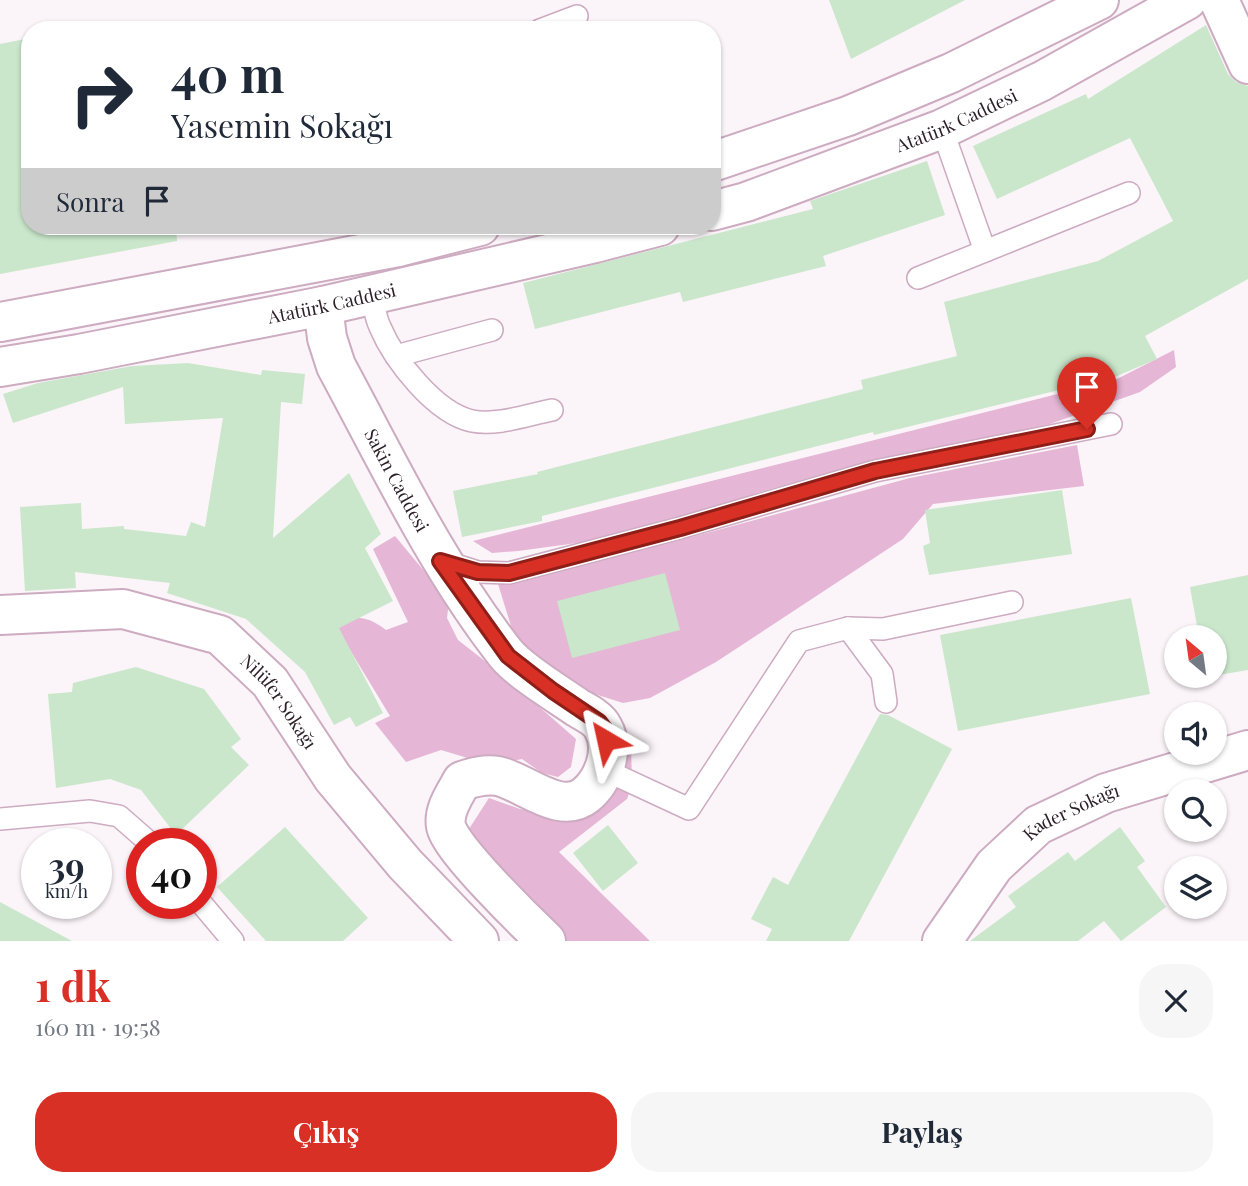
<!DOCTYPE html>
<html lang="tr">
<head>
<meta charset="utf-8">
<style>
	:root { --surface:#fff; --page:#f6f6f7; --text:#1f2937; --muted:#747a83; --accent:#d93025 }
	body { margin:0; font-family:"Playfair Display",serif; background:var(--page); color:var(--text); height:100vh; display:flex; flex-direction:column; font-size:26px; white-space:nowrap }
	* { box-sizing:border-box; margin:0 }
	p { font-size:23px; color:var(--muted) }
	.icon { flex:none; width:38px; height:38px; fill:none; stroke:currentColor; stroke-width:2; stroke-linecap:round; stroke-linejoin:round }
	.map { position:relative; height:941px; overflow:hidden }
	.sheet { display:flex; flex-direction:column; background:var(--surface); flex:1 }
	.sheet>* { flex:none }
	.banner { position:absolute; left:21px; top:21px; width:700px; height:214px; border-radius:28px; box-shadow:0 2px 5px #0004; background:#fff; color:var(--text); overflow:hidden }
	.needle { width:46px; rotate:331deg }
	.tools { position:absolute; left:1164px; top:625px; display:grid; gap:14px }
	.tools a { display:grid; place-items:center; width:63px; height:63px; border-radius:50%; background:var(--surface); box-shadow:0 2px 5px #0004; font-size:35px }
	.speed { position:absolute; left:21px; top:828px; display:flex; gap:14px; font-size:35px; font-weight:700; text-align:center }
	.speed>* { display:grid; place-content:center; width:91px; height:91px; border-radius:50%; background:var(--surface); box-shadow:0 2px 5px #0004; line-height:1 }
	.speed small { font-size:18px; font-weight:400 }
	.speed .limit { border:10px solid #d22; background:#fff; color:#111 }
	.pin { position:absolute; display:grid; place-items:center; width:60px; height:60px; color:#fff; margin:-72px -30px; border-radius:50% 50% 50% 0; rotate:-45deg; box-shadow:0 0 7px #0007 }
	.pin .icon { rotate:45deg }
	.me { position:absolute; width:77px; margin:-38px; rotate:324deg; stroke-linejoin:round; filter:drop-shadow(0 0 5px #0008) }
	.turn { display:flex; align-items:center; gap:24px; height:147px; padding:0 35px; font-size:32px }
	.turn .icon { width:91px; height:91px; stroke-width:2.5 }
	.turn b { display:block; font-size:49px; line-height:60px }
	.then { display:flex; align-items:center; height:66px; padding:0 35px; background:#0003; gap:14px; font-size:26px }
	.round { display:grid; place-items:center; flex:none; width:74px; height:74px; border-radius:28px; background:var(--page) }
	.summary { display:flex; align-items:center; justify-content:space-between; height:119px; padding:0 35px }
	h1 { font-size:42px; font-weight:700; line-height:52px; color:var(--accent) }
	.action { display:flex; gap:14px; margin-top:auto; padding:14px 35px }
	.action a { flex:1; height:80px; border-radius:28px; background:var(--accent); color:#fff; font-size:28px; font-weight:700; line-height:80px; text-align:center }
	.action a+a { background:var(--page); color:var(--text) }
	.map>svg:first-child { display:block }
	.green { fill:#e5b6d5 }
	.building { fill:#cae7cb }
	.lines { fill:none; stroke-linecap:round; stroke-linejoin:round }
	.service-casing { stroke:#cdabc1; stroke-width:24 }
	.minor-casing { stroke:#cdabc1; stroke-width:42 }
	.tertiary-casing { stroke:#cdabc1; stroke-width:42 }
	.primary-casing { stroke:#cdabc1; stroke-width:42 }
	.service { stroke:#fff; stroke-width:21 }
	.minor { stroke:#fff; stroke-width:38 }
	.tertiary { stroke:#fff; stroke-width:38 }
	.primary { stroke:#fff; stroke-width:38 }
	.route-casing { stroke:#8d1f18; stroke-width:18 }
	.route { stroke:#d93025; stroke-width:12 }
	.labels { text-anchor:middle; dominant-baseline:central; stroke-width:7; stroke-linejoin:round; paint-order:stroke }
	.street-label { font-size:18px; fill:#2d2029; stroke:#fff }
</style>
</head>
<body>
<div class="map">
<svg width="1248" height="941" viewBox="0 0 1248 941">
	<rect width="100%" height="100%" fill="#fbf4f9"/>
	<g class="green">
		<polygon points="1174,350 1176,367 1140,392 1050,424 834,471 757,493 716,509 695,513 652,528 592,541 518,551 492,553 473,541 1117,379"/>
		<polygon points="1077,445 1084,486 933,504 903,539 716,662 650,698 623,703 579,689 515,639 498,584 688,538 910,478"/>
		<path d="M395,536L449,601L447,618L458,640L504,676L576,739L571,767L558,777L542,773L522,759L491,765L441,750L406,762L375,723L390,716L344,640L325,622C352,618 363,612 386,630L408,622L373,549Z"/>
		<polygon points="631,742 632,785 627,799 559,852 650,941 556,941 467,832 489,798 520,809 574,817 618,747"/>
	</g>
	<g class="building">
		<polygon points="829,0 965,0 851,59"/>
		<polygon points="1206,25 1228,74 1236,82 1248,86 1248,279 1145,336 1157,359 1117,376 874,435 873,432 542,516 542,521 462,537 453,491 538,474 537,472 863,389 861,380 957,356 944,302 1098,261 1173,221 1130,138 997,199 973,146 1086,94 1088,99"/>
		<polygon points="30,38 30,226 176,226 177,241 0,274 0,44"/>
		<polygon points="927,161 945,215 823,256 826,266 683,302 680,292 535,329 523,283 813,209 810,201"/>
		<polygon points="188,363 261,375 262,370 305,374 302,404 281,402 273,538 349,473 381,534 365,548 393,601 339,628 383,713 356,727 350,717 334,725 305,672 246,619 167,593 170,583 75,572 76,588 25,591 20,507 81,503 82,529 124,526 124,529 186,536 191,522 205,527 223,418 125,424 123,387 13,423 3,394 38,383 132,366"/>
		<polygon points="1062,490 1072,554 929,575 923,546 930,543 925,510"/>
		<polygon points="665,573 680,630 572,658 557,601"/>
		<polygon points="1248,575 1248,670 1207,677 1207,676 1214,676 1214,637 1199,637 1190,587"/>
		<polygon points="1131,598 1150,694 958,731 940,635"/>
		<polygon points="136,667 204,689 241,739 231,747 249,765 176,835 141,790 110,779 56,788 48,694 72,692 73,683"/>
		<polygon points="880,714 888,715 952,749 849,941 766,941 772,929 751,919 773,877 788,885"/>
		<polygon points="608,825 638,863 603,891 573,853"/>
		<polygon points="285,827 368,918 343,941 266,941 217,887"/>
		<polygon points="1120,827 1145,861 1137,867 1166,907 1121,941 1104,921 1078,941 970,941 1016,907 1008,896 1068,852 1075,861"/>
		<polygon points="0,902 72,941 0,941"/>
	</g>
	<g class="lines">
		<defs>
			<g id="service">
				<polyline points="540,30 577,16"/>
				<polyline points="942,129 985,251"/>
				<polyline points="918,278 1129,193"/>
				<path d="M372,295C374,305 375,317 380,327C394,360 435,413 472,421C497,426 527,415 552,410"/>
				<polyline points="396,356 492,330"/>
				<polyline points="446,562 478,572 509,573 680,528 875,471 1111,424"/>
				<polyline points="848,628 882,674 886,702"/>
				<polyline points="605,770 689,809 799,641 848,628 883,629 1012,602"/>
				<polyline points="0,819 90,811 119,816 151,844"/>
				<polyline points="201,903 233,941"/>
			</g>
			<g id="minor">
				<polyline points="1219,0 1248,64"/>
				<path id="s1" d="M0,615L123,609L220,635L270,682L333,778L405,864L479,941"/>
				<path id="s2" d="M942,941L994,866L1038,825L1106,793L1248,750"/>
			</g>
			<g id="tertiary">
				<path id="s3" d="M323,306L327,338L336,366C389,464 437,566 506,654C521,672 558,694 578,708C587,713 599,719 603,728C615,749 604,780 586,795C560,816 525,782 498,776C485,774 474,777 462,781C455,794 443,810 446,826C449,847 527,923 546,941"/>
			</g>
			<g id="primary">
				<polyline points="712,162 848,116 951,73 1099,0"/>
				<path id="s4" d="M712,211L746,202L942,129L1042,81L1187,0"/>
				<polyline points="0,322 398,247 480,226"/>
				<path id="s5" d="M0,367L79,354L323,306L595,243L660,226"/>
			</g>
		</defs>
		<use href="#service" class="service-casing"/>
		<use href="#minor" class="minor-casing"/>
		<use href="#tertiary" class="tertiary-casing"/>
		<use href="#primary" class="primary-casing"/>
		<use href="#service" class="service"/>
		<use href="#minor" class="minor"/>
		<use href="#tertiary" class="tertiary"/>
		<use href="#primary" class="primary"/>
	</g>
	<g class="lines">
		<defs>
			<polyline id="route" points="606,740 605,730 599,722 553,691 508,656 440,561 478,572 509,573 680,528 875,471 1087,429"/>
		</defs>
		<use href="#route" class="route-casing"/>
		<use href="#route" class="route"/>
	</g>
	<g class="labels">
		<g class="street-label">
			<text stroke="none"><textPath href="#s4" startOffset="261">Atatürk Caddesi</textPath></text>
			<text stroke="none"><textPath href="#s5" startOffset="338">Atatürk Caddesi</textPath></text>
			<text stroke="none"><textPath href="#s3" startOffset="191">Sakin Caddesi</textPath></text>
			<text stroke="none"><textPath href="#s1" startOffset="313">Nilüfer Sokağı</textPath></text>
			<text stroke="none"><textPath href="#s2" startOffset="187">Kader Sokağı</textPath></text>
		</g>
	</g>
</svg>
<div class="tools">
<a><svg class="needle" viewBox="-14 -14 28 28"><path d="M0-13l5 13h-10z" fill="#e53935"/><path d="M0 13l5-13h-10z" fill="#747a83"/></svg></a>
<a><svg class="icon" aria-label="sound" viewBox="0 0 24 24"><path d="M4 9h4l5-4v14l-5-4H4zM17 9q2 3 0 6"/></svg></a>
<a><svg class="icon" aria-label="search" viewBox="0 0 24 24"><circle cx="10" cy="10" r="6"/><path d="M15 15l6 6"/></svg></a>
<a><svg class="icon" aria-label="layers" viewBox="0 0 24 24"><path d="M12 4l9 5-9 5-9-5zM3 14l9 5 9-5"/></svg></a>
</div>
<div class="speed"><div>39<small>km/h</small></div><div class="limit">40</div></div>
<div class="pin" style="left:1087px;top:429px;background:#d93025"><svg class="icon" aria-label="arrive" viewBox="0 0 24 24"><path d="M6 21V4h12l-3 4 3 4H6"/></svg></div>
<svg class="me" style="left:606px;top:740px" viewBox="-20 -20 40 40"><path d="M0-17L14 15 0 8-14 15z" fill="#d93025" stroke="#fff" stroke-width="4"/></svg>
<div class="banner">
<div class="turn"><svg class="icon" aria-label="right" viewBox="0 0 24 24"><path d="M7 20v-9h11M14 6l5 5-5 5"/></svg><div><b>40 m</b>Yasemin Sokağı</div></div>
<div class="then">Sonra<svg class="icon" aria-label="arrive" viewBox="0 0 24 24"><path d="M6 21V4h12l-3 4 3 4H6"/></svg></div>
</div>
</div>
<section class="sheet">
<div class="summary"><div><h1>1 dk</h1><p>160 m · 19:58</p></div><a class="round"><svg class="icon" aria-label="close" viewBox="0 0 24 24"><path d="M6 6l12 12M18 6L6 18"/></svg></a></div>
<div class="action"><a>Çıkış</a><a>Paylaş</a></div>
</section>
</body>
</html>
